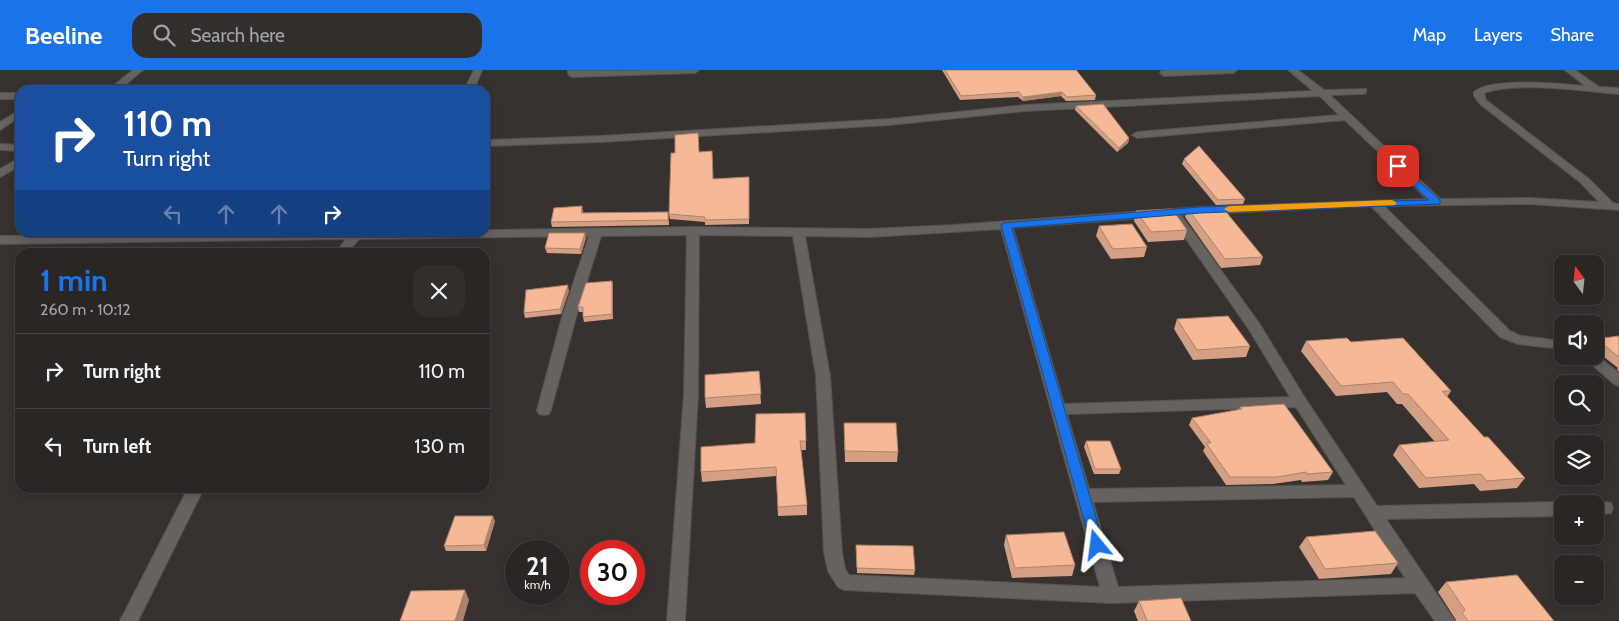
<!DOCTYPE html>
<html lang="en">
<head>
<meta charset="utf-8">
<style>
	:root { --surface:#292624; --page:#312e2c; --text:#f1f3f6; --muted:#a5a5a6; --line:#454341; --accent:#1a73e8 }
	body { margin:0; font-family:Cabin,sans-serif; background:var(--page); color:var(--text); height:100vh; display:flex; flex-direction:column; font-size:19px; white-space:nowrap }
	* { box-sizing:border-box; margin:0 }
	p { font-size:16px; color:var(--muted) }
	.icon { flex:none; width:28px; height:28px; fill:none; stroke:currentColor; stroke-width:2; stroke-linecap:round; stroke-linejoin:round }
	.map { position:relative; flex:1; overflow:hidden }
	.side { position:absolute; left:15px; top:178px; width:475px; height:245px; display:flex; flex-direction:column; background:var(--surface); border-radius:15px; box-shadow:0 2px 12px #0003,0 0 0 1px var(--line) }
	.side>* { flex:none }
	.banner { position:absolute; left:15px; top:15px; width:475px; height:152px; border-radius:15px; box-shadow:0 2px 12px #0003,0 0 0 1px var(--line); background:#1a4fa0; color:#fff; overflow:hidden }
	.needle { width:32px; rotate:345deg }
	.controls { position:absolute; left:1554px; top:185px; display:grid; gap:10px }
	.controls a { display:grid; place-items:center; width:50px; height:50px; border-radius:10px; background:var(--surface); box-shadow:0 2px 12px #0003,0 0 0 1px var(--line); font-size:25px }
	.speed { position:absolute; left:505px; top:470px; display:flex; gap:10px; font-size:25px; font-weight:700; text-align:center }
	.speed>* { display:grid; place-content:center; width:65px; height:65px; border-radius:50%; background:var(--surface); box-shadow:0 2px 12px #0003,0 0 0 1px var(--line); line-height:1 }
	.speed small { font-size:12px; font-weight:400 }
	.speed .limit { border:8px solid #d22; background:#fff; color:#111 }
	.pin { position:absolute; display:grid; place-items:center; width:42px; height:42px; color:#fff; margin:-21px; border-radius:10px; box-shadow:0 2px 8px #0006 }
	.me { position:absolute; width:55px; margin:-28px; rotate:344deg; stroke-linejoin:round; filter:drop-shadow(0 0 4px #0008) }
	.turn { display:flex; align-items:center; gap:18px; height:105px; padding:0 25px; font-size:22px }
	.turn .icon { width:65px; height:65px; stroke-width:2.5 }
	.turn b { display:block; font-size:35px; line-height:42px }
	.lanes { display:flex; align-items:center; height:48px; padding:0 25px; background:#0003; justify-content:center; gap:25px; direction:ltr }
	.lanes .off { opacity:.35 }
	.round { display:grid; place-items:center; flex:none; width:52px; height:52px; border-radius:15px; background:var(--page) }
	.headline { display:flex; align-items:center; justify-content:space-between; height:85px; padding:0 25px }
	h1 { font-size:30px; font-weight:700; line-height:38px; color:var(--accent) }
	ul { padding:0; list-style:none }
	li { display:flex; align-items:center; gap:15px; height:75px; padding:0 25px; border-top:1px solid var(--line) }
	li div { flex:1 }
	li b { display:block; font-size:19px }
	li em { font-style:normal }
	header { display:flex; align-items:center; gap:30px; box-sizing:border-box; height:70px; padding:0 25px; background:var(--accent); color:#fff }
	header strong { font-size:24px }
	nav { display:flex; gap:28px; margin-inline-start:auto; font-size:18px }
	.search { width:350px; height:45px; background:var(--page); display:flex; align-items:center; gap:12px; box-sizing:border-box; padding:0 18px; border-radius:15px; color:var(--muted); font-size:19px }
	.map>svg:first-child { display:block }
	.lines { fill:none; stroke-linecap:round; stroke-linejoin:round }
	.minor-casing { stroke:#54514f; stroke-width:2 }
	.minor { fill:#66625f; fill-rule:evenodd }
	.wall { fill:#d49f82 }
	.shaded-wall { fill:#ac826a }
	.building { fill:#f6b997; stroke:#ac826a }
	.route { fill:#1a73e8; stroke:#114b97 }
	.slow { fill:#f59e0b }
</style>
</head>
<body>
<header>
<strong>Beeline</strong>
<div class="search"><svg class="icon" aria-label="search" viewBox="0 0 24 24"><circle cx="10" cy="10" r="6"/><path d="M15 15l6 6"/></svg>Search here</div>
<nav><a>Map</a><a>Layers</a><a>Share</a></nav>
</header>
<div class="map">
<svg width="1619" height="551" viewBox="0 0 1619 551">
	<rect width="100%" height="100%" fill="#373230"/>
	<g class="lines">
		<defs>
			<g id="minor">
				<polygon points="133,0 143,0 119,20 108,20"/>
				<polygon points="474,0 482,0 474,20 464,20"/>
				<polygon points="568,0 576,1 699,0 695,3 572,7 568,4"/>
				<polygon points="1172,0 1237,0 1233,3 1164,6 1160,3 1161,1"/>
				<path d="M1288,0H1298L1324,20L1366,19V23L1363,24L1330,25L1440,129L1530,128L1599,132L1581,113L1480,34L1474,26V22C1491,7 1562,14 1585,16L1565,0H1575L1599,17L1619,18V24C1583,21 1517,11 1484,23L1486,30L1589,109L1613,133L1619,134V140L1530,134L1384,136L1510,261L1521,266L1562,271V279L1518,274L1500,267L1371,136L1181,145L1259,253L1305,328L1377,436L1562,432L1566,434H1562V446L1386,449L1455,551H1435L1415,523L1111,533L844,520L838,517L828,501L824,482L816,306L793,166L699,165L698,324L685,551H667L684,324L687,165L601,166L576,247L551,340L549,344L544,345L539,344L537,340L562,247L589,166L359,169L348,182H336L346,169L0,174V166L485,162V160L693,157L870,159L953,155L1200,137L1427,129L1345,50L1137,68L1132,65L1137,62L1339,45L1320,26L1025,41L889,55L600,72L485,76V70L600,66L889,49L1025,35L1313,21ZM1170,146L1248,258L1290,327L1064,334L1013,158ZM1001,159L1100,517L849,505L845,499L842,482L830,306L805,166L870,167ZM1296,337L1346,415L1089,419L1067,344ZM1354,427L1405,508L1118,517L1093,432Z"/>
				<rect x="0" y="23" width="20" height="6"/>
				<polygon points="20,40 20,47 0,60 0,52"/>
				<polygon points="0,74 20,75 20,81 0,80"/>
				<polygon points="20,88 20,96 0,107 0,99"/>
				<polygon points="1595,284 1619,303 1619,316 1614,314 1582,286 1595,286"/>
				<polygon points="188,418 204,418 138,551 120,551"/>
				<polygon points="1595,431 1611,433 1613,438 1611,443 1595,445 1595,434 1589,434"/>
			</g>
		</defs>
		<use href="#minor" class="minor-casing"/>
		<use href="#minor" class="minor"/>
	</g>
	<g class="wall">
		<polygon points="942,0 1076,0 1096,25 1095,30 1066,31 1061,26 1023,31 1018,27 960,30"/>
		<polygon points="1076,36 1129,68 1128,73 1117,82 1075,40"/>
		<polygon points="699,82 713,109 749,107 749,154 705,155 705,152 670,149 669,144"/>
		<polygon points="1184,89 1245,129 1243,134 1216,135 1182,94"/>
		<polygon points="582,136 583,143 668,142 669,155 552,157 551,152"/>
		<polygon points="1188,139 1263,187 1260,195 1221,198 1185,147"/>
		<polygon points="1136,141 1187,160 1184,170 1148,172 1134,151"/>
		<polygon points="1099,156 1147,177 1144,187 1111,189 1096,166"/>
		<polygon points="586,168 581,184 547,183 545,178"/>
		<polygon points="612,211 613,216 613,249 584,252 583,247 583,242 579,242 578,237"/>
		<polygon points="569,221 561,244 525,248 524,243"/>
		<polygon points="1177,249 1250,276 1246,287 1193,290 1174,259"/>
		<polygon points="1619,266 1619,302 1617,299 1618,298 1595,280 1595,270 1596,269"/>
		<polygon points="1306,271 1351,272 1451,321 1447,327 1484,367 1525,408 1517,418 1480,421 1474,414 1419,418 1393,385 1399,375 1435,372 1402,334 1397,334 1387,322 1336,326 1301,281"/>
		<polygon points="759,301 761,334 706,338 705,328"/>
		<polygon points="1240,337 1333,402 1328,410 1302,412 1301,410 1273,414 1226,415 1203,381 1205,377 1189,355 1192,348 1239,340"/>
		<polygon points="805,343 806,380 801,380 807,435 807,445 778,446 776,406 702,412 701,402 755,373"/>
		<polygon points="844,353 898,382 897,392 845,392"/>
		<polygon points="1086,371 1121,399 1119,404 1094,404 1084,377"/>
		<polygon points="495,451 486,481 446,481 444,476"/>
		<polygon points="1006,465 1075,495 1072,506 1012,508 1004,475"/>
		<polygon points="1306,467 1398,493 1391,504 1319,509 1299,477"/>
		<polygon points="856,475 915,500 914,505 857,503"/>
		<polygon points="1446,512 1554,551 1455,551 1456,550 1438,522"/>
		<polygon points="1139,531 1191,551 1138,551 1134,541"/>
	</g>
	<g class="shaded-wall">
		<polygon points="1062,22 1061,26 1023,31 1023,27"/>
		<polygon points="1129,68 1128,73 1117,82 1119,78"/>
		<polygon points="585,163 586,168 581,184 580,179"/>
		<polygon points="612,211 613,216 613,249 612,244"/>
		<polygon points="568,215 569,221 561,244 560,239"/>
		<polygon points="493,446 495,451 486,481 484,475"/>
		<polygon points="465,520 469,530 463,551 455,551"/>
	</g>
	<g class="building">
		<polygon points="945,0 1076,0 1096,25 1067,27 1062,22 1023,27 1019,22 961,26"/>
		<polygon points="1103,34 1129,68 1119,78 1076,36"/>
		<polygon points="698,63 699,82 712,81 713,109 749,107 749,149 705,150 705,147 669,144 671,83 675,83 675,65"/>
		<polygon points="1199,76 1245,129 1218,130 1184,89"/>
		<polygon points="582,136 581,143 668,142 668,150 551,152 554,138"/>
		<polygon points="1222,137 1263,187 1225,189 1188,139"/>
		<polygon points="1172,139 1187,160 1151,162 1136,141"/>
		<polygon points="1132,154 1147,177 1113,179 1099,156"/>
		<polygon points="549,163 585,163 580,179 545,178"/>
		<polygon points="612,211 612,244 583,247 583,237 578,237 586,213"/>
		<polygon points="568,215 560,239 524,243 526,220"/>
		<polygon points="1228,246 1250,276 1197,280 1177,249"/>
		<polygon points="1619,266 1619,287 1596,269"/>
		<polygon points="1347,268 1351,272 1403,268 1451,321 1442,321 1484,367 1488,367 1525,408 1487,411 1481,404 1426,408 1399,375 1449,370 1408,324 1403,324 1393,312 1341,316 1306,271"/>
		<polygon points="759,301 761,324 705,328 705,305"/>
		<polygon points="1284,334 1333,402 1307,404 1306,402 1277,407 1230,407 1206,373 1211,373 1192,348 1242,339 1240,337"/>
		<polygon points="805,343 806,371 800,371 807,435 778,437 776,397 701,402 701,377 755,373 756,344"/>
		<polygon points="844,353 896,353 898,382 845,381"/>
		<polygon points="1086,371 1110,371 1121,399 1095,399"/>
		<polygon points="455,446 493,446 484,475 444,476"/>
		<polygon points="1375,461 1398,493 1325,499 1306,467"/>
		<polygon points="1064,462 1075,495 1015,498 1006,465"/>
		<polygon points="856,475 913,476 915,500 857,498"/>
		<polygon points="1517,505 1554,551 1468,551 1462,543 1465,540 1446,512"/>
		<polygon points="465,520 455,551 400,551 411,521"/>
		<polygon points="1181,528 1191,551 1147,551 1139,531"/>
	</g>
	<polygon class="route" points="1398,93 1440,130 1440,134 1200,143 1012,158 1104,475 1102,479 1097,481 1092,479 1001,155 1003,153 1200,137 1429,130 1395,98 1395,94"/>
	<polygon class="slow" points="1392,130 1397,133 1395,135 1229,142 1224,139 1229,136"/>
</svg>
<div class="controls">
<a><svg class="needle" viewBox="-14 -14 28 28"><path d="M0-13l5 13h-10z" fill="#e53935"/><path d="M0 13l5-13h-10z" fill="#a5a5a6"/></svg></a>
<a><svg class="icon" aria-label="sound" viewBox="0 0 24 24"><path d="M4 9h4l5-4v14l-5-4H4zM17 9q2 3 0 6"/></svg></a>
<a><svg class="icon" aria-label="search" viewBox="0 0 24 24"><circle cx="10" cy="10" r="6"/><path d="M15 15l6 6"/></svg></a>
<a><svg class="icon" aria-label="layers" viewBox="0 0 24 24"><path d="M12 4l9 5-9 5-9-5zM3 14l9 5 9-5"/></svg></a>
<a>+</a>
<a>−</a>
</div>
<div class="speed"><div>21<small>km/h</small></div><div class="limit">30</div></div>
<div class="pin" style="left:1398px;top:96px;background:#d93025"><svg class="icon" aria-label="arrive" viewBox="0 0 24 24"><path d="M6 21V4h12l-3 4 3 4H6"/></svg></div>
<svg class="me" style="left:1097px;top:475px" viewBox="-20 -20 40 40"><path d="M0-17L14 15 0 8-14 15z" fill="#1a73e8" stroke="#fff" stroke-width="4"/></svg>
<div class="banner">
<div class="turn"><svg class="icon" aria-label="right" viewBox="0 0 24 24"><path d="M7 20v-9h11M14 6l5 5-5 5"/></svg><div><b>110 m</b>Turn right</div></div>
<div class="lanes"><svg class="icon off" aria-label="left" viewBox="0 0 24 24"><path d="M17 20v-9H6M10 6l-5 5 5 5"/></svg><svg class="icon off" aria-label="ahead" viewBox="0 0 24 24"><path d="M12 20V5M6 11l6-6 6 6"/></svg><svg class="icon off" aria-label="ahead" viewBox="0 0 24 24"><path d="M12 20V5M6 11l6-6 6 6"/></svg><svg class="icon" aria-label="right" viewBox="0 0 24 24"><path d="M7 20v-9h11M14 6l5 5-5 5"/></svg></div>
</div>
<section class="side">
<div class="headline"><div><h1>1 min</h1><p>260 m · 10:12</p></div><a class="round"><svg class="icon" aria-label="close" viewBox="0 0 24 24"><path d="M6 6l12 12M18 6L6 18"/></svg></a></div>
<ul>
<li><svg class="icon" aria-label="right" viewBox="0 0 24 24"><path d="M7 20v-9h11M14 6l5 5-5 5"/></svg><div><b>Turn right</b></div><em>110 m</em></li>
<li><svg class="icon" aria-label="left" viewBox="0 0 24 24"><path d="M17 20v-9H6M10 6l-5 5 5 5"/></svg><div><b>Turn left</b></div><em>130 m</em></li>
</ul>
</section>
</div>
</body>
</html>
